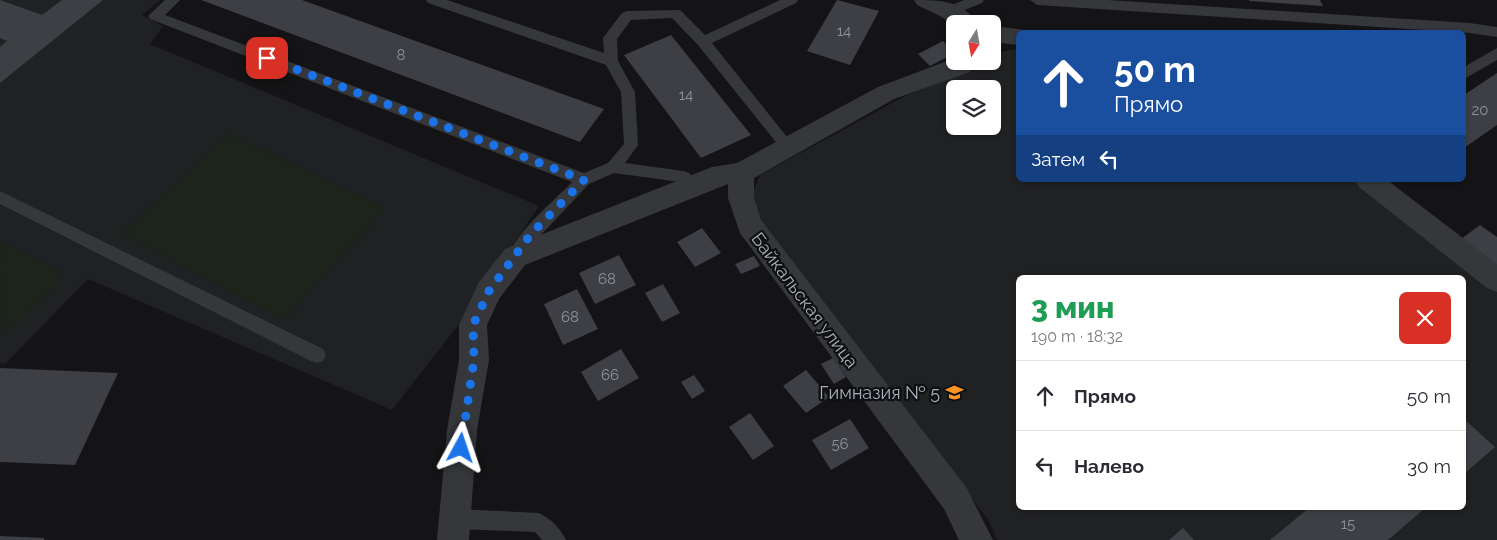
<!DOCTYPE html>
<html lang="ru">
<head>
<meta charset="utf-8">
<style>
	:root { --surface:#fff; --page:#f2f2f3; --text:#2b2b33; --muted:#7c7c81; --line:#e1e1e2 }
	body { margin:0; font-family:Raleway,sans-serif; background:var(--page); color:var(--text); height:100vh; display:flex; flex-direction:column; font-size:19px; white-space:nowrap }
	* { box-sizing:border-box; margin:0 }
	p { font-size:16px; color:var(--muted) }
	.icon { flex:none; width:28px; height:28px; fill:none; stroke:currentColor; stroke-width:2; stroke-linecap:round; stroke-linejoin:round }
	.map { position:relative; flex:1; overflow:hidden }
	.details { position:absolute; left:1016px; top:275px; width:450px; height:235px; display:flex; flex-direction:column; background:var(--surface); border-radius:8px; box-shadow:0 1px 4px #0004 }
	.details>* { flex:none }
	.hud { position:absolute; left:1016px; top:30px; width:450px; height:152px; border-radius:8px; box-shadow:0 1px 4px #0004; background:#1a4fa0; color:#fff; overflow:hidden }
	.needle { width:32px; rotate:191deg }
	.tools { position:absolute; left:946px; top:15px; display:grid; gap:10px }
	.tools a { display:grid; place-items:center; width:55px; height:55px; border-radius:8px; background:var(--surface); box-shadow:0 1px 4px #0004; font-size:25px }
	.pin { position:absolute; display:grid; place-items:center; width:42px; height:42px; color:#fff; margin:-21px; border-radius:10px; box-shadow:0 2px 8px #0006 }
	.me { position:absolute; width:55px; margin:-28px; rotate:5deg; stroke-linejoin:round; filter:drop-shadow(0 0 4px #0008) }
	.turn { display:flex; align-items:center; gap:18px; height:105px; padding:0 15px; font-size:22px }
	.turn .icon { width:65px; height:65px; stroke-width:2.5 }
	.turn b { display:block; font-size:35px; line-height:42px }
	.then { display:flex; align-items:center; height:48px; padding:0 15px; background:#0003; gap:10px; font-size:19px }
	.round { display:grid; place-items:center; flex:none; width:52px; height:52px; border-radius:8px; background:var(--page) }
	.overview { display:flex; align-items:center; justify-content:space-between; height:85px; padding:0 15px }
	h1 { font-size:30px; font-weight:800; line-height:38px; color:#1e9e55 }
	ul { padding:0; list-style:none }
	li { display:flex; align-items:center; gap:15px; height:70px; padding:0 15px; border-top:1px solid var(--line) }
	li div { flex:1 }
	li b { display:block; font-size:19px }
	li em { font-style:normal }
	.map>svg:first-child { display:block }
	.built { fill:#202123; fill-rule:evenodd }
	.green { fill:#1c241c }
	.building { fill:#3e3f44 }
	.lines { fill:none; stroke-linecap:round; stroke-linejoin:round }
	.service { fill:#35373b; fill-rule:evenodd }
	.minor { fill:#35373b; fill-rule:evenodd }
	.route { stroke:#1a73e8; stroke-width:9; stroke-dasharray:0 16.2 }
	.labels { text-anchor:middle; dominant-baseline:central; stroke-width:4.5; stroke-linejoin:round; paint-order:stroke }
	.number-label { font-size:15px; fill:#8b929b }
	.street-label { font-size:18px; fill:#a5adb8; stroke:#0f0f11 }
	.poi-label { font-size:18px; fill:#a5adb8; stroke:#0f0f11; text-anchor:end }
</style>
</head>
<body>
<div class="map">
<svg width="1497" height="540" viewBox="0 0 1497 540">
	<rect width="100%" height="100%" fill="#141416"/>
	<g class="built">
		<polygon points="0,0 160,0 142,15 163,26 150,44 539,206 460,323 392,410 88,279 5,364 0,363"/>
		<path d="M1018,49L1019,180H1354L1497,292V540H997L989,521L967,492L755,218L751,197L760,175L905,96L968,70L979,61H992L993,53ZM955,89H992V126H955ZM1019,278H1464V508H1019Z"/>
	</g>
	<g class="green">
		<polygon points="230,134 385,208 284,320 122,233"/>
		<polygon points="0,241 61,271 59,281 11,328 1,334"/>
	</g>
	<g class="building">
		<polygon points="0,0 42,15 62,0 103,0 0,83 0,47 7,41 0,38"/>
		<polygon points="201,0 302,0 604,109 580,142"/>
		<polygon points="837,0 879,11 850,65 807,51"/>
		<polygon points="1249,0 1320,0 1323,6 1249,1"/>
		<polygon points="671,35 751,135 701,158 624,55"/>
		<polygon points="943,41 955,53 930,66 918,54"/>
		<polygon points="1497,73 1497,125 1464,148 1464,95"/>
		<polygon points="1480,225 1497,237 1497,267 1461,239"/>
		<polygon points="702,228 721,253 695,267 677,242"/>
		<polygon points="619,255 636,285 595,304 579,273"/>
		<polygon points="754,256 760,266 741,274 735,264"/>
		<polygon points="663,284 680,313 662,322 645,293"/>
		<polygon points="577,289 598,329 563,345 544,304"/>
		<polygon points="621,349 639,378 598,401 581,372"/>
		<polygon points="833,358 846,377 834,384 821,364"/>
		<polygon points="0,368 118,373 75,465 0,462"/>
		<polygon points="806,370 829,397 806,413 783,386"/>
		<polygon points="694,375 705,391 692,399 681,382"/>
		<polygon points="750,413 774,446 753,460 729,427"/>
		<polygon points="850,419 869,448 831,470 812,440"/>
		<polygon points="1464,419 1495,447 1464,474"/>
		<polygon points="1309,508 1425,508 1388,540 1270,540"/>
		<polygon points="1183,528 1194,540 1169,540"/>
		<polygon points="0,536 44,538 44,540 0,540"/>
	</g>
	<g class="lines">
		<g class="service">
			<path d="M165,0H180L165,15L584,173L608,163L624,144L621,92L606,65L428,3L426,0H447L604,53L603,38L622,13L627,11L680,10L705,35L780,0H798L796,3L712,43L795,147L793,151H783L698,45L672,18L631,20L617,39L618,61L635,92L638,145L625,163L684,171L689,173L701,186L698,190L693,192L680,182L614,173L589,184L537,239L521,262L515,264L509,262L507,257C521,227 550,205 572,182L150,19L148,16Z"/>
			<polygon points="964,0 984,0 982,3 955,14 945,14 943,11 945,8"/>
			<polygon points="1030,0 1107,0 1470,23 1497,27 1497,37 1470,33 1037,5"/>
			<polygon points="1497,48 1497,60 1464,79 1464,67"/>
			<polygon points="0,191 323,349 326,355 323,361 317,363 311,361 0,204"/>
			<path d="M456,509L539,513C550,518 561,529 566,540H542L535,532L456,529L449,526L446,519L449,512Z"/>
		</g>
		<g class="minor">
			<path d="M914,0C939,0 963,0 977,24H955V27L942,17L917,5Z"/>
			<polygon points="992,26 1019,29 1028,32 1019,32 1019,45 992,42"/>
			<polygon points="955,58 955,61 978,61 970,72 894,99 754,178 754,198 761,220 966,487 993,540 959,540 944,509 740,233 728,198 728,184 525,265 499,299 487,325 489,360 477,430 469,540 437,540 447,430 459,360 459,325 479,282 505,249 712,167 737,163 878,87"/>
			<polygon points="1355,180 1387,180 1497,264 1497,292 1487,288 1359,187"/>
		</g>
	</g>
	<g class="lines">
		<polyline class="route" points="267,58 584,180 531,234 489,291 473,325 474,360 461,448"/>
	</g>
	<defs>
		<symbol id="school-bare" viewBox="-9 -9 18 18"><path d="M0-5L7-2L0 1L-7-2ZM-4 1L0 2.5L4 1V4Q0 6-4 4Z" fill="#ff9323" stroke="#0f0f11" stroke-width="2.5" paint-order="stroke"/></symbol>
	</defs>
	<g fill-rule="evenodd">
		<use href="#school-bare" x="942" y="380" width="25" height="25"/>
	</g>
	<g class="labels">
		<g class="number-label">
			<text x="844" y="31">14</text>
			<text x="401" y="55">8</text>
			<text x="686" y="95">14</text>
			<text x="1480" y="110">20</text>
			<text x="607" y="279">68</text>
			<text x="570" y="317">68</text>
			<text x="610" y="375">66</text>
			<text x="840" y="444">56</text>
			<text x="1348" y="524">15</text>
		</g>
		<g class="street-label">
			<text transform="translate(805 300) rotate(53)">Байкальская улица</text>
		</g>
		<g class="poi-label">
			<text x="940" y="392">Гимназия № 5</text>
		</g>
	</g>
</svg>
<div class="tools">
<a><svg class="needle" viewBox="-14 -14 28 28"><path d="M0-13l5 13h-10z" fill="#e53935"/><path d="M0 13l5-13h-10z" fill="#7c7c81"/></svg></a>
<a><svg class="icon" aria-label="layers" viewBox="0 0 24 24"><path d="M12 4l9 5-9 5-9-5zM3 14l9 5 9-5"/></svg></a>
</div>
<div class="pin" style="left:267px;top:58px;background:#d93025"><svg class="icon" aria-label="arrive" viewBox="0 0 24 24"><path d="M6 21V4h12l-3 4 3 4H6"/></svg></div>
<svg class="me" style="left:461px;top:448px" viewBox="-20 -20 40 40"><path d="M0-17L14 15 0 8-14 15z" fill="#1a73e8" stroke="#fff" stroke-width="4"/></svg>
<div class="hud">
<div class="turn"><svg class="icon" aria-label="ahead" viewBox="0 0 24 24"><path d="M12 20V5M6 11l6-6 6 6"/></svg><div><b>50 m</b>Прямо</div></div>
<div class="then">Затем<svg class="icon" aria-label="left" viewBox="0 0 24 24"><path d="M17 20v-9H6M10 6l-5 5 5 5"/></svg></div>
</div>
<section class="details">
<div class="overview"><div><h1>3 мин</h1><p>190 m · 18:32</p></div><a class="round" style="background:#d93025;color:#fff"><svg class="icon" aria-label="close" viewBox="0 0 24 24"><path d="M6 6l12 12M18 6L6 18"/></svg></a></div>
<ul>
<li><svg class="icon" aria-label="ahead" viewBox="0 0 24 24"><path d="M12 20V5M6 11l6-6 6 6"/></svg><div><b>Прямо</b></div><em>50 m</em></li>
<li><svg class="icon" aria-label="left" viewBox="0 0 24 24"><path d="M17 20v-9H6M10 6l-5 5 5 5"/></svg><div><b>Налево</b></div><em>30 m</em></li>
</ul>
</section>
</div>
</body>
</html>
